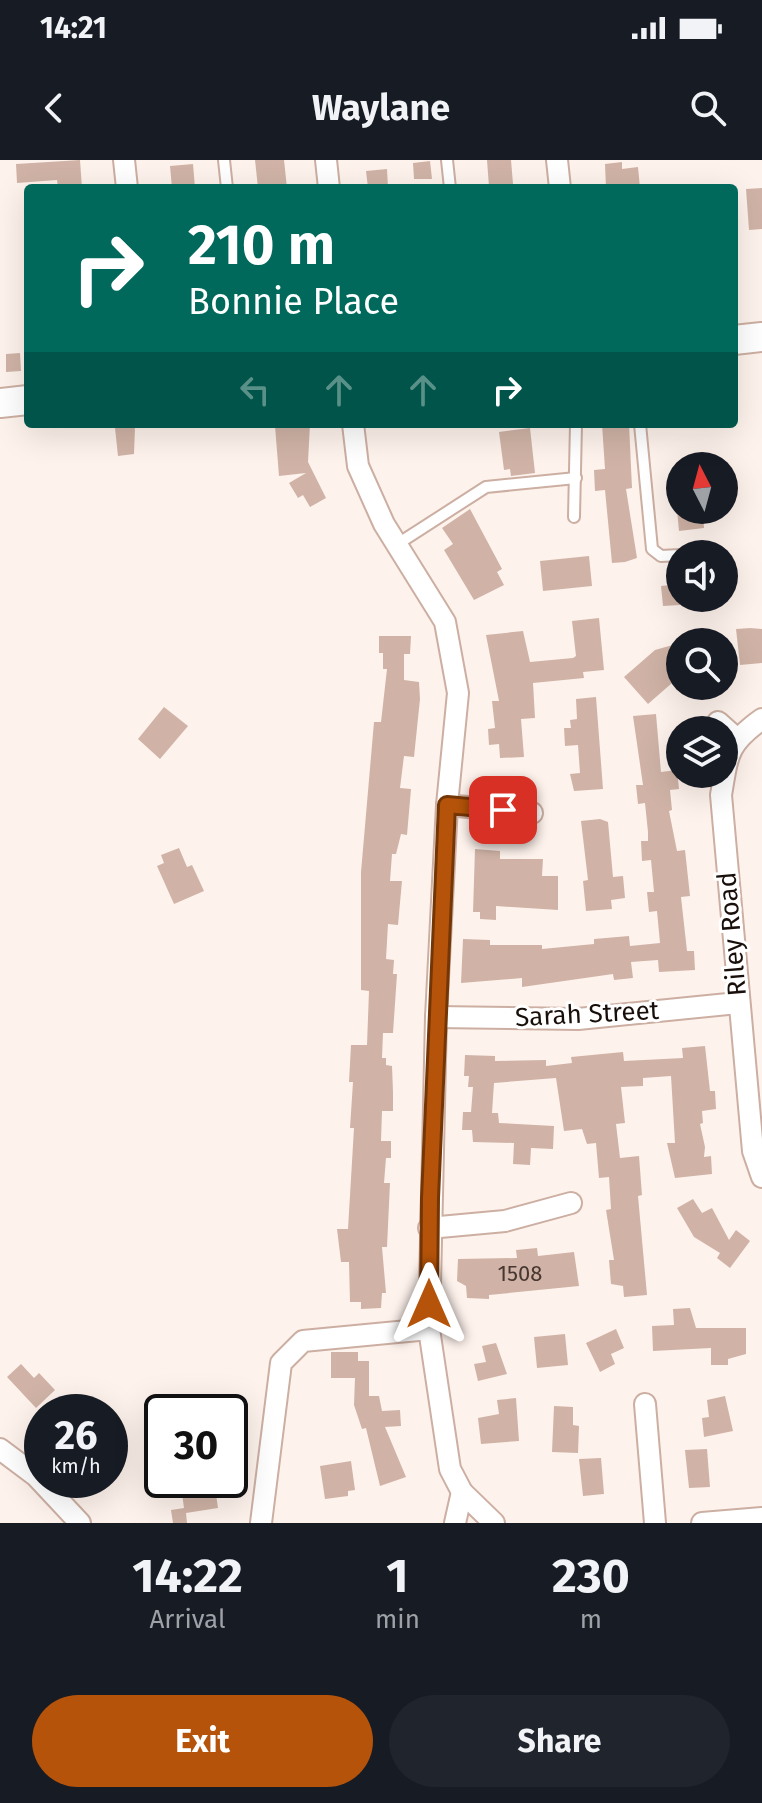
<!DOCTYPE html>
<html lang="en">
<head>
<meta charset="utf-8">
<style>
	:root { --surface:#171b24; --page:#20242c; --text:#f1f3f6; --muted:#9ea1a6; --accent:#b45309 }
	body { margin:0; font-family:"Fira Sans",sans-serif; background:var(--page); color:var(--text); height:100vh; display:flex; flex-direction:column; font-size:30px; white-space:nowrap }
	* { box-sizing:border-box; margin:0 }
	p { font-size:26px; color:var(--muted) }
	.icon { flex:none; width:44px; height:44px; fill:none; stroke:currentColor; stroke-width:2; stroke-linecap:round; stroke-linejoin:round }
	.map { position:relative; height:1363px; overflow:hidden }
	.sheet { display:flex; flex-direction:column; background:var(--surface); flex:1 }
	.sheet>* { flex:none }
	.banner { position:absolute; left:24px; top:24px; width:714px; height:244px; border-radius:8px; box-shadow:0 8px 32px #0002; background:#00695c; color:#fff; overflow:hidden }
	.needle { width:52px; rotate:354deg }
	.fabs { position:absolute; left:666px; top:292px; display:grid; gap:16px }
	.fabs a { display:grid; place-items:center; width:72px; height:72px; border-radius:50%; background:var(--surface); box-shadow:0 8px 32px #0002; font-size:40px }
	.speed { position:absolute; left:24px; top:1234px; display:flex; gap:16px; font-size:40px; font-weight:700; text-align:center }
	.speed>* { display:grid; place-content:center; width:104px; height:104px; border-radius:50%; background:var(--surface); box-shadow:0 8px 32px #0002; line-height:1 }
	.speed small { font-size:20px; font-weight:400 }
	.speed .limit { border:4px solid #111; border-radius:12px; background:#fff; color:#111 }
	.pin { position:absolute; display:grid; place-items:center; width:68px; height:68px; color:#fff; margin:-34px; border-radius:16px; box-shadow:0 4px 12px #0006 }
	.me { position:absolute; width:88px; margin:-44px; rotate:0deg; stroke-linejoin:round; filter:drop-shadow(0 0 6px #0008) }
	.turn { display:flex; align-items:center; gap:28px; height:168px; padding:0 32px; font-size:36px }
	.turn .icon { width:104px; height:104px; stroke-width:2.5 }
	.turn b { display:block; font-size:56px; line-height:68px }
	.lanes { display:flex; align-items:center; height:76px; padding:0 32px; background:#0003; justify-content:center; gap:40px; direction:ltr }
	.lanes .off { opacity:.35 }
	.eta { display:flex; justify-content:space-evenly; align-items:center; height:136px; text-align:center }
	.eta b { font-size:48px; font-weight:700; line-height:56px }
	.primary-button { display:flex; gap:16px; margin-top:auto; padding:16px 32px }
	.primary-button a { flex:1; height:92px; border-radius:48px; background:var(--accent); color:#fff; font-size:32px; font-weight:700; line-height:92px; text-align:center }
	.primary-button a+a { background:var(--page); color:var(--text) }
	.status { display:flex; justify-content:space-between; align-items:center; height:56px; padding:0 40px; background:var(--surface); direction:ltr }
	.status svg { height:22px; fill:currentColor }
	header { display:flex; justify-content:space-between; align-items:center; height:104px; padding:0 32px; background:var(--surface); font-size:36px; font-weight:700 }
	.map>svg:first-child { display:block }
	.building { fill:#d0b3a6 }
	.lines { fill:none; stroke-linecap:round; stroke-linejoin:round }
	.lane-casing { stroke:#ccafa2; stroke-width:14 }
	.street-casing { stroke:#ccafa2; stroke-width:24 }
	.secondary-casing { stroke:#ccafa2; stroke-width:32 }
	.lane { stroke:#fff; stroke-width:10 }
	.street { stroke:#fff; stroke-width:20 }
	.secondary { stroke:#fff; stroke-width:28 }
	.route-casing { stroke:#753606; stroke-width:20 }
	.route { stroke:#b45309; stroke-width:14 }
	.labels { text-anchor:middle; dominant-baseline:central; stroke-width:6; stroke-linejoin:round; paint-order:stroke }
	.number-label { font-size:22px; fill:#463731 }
	.street-label { font-size:26px; fill:#180e0a; stroke:#fff }
</style>
</head>
<body>
<div class="status"><b>14:21</b><svg viewBox="0 0 49 12"><path d="M0 12V9h3v3zM5 12V6h3v6zM10 12V3h3v9zM15 12V0h3v12zM26 1h20v11H26zM47 4h2v5h-2z"/></svg></div>
<header><svg class="icon" aria-label="back" viewBox="0 0 24 24"><path d="M15 5l-7 7 7 7"/></svg>Waylane<svg class="icon" aria-label="search" viewBox="0 0 24 24"><circle cx="10" cy="10" r="6"/><path d="M15 15l6 6"/></svg></header>
<div class="map">
<svg width="762" height="1363" viewBox="0 0 762 1363">
	<rect width="100%" height="100%" fill="#fef2ec"/>
	<g class="building">
		<polygon points="80,0 82,28 58,28 57,20 17,23 16,4"/>
		<polygon points="255,0 284,0 287,28 258,28"/>
		<polygon points="487,0 511,0 513,24 489,27"/>
		<polygon points="430,1 432,19 414,19 413,3"/>
		<polygon points="622,2 622,9 638,7 640,28 606,28 605,4"/>
		<polygon points="193,4 195,28 172,28 170,6"/>
		<polygon points="387,9 388,28 368,28 366,11"/>
		<polygon points="762,28 762,69 749,70 746,29"/>
		<polygon points="20,193 21,211 6,212 6,194"/>
		<polygon points="310,264 308,302 326,338 310,347 303,335 298,338 289,323 306,313 279,316 275,266"/>
		<polygon points="602,264 629,264 632,328 626,329 637,398 625,402 612,403 605,330 595,331 594,310 605,309"/>
		<polygon points="128,267 135,267 134,294 118,296 115,268"/>
		<polygon points="530,268 535,313 511,316 510,309 504,310 499,272"/>
		<polygon points="470,349 502,409 497,412 504,425 474,440 444,390 453,384 442,368"/>
		<polygon points="677,350 703,350 704,368 679,371"/>
		<polygon points="589,396 592,426 543,431 540,401"/>
		<polygon points="680,424 680,445 663,446 661,426"/>
		<polygon points="599,458 604,510 583,512 584,518 533,523 535,558 521,559 524,597 500,598 499,584 489,585 488,569 495,568 492,541 499,541 486,475 523,471 530,502 573,498 576,496 572,461"/>
		<polygon points="750,468 762,469 762,503 740,505 736,469"/>
		<polygon points="379,476 411,476 410,494 404,494 404,520 419,522 420,539 414,597 404,596 400,628 411,629 407,675 401,674 396,694 392,694 390,721 402,721 398,765 388,764 386,799 394,800 393,814 397,814 393,873 383,873 382,898 386,898 386,905 392,906 393,932 393,951 382,951 381,981 391,981 391,998 386,998 384,1023 390,1023 387,1087 382,1087 386,1133 382,1133 381,1148 361,1149 361,1142 350,1142 349,1102 341,1102 337,1069 348,1069 354,968 350,968 353,922 349,922 351,885 367,885 369,831 361,830 361,712 374,562 381,562 387,509 383,509 383,493 379,493"/>
		<polygon points="680,483 680,516 648,544 624,517 655,490"/>
		<polygon points="596,537 603,629 574,631 570,614 580,613 578,585 565,586 564,568 571,568 570,560 577,559 576,539"/>
		<polygon points="164,547 188,566 160,599 138,579"/>
		<polygon points="656,554 661,612 677,610 679,629 670,630 672,650 669,651 677,691 685,690 690,736 681,737 687,791 694,791 695,810 659,812 658,800 631,802 633,818 614,820 613,814 522,827 522,818 461,823 463,779 490,780 490,785 542,785 542,789 594,784 594,779 629,776 630,786 660,783 657,751 649,752 647,732 654,732 651,700 642,701 641,681 648,681 648,672 645,643 638,644 636,625 643,625 633,556"/>
		<polygon points="600,659 608,662 613,717 623,716 625,738 611,740 612,749 586,751 583,721 588,720 581,661"/>
		<polygon points="179,688 187,707 192,705 204,731 174,744 157,706 164,703 161,695"/>
		<polygon points="475,689 500,691 500,699 543,699 542,716 558,716 558,750 496,746 496,760 480,759 480,752 473,752"/>
		<polygon points="705,886 710,931 715,931 716,949 702,951 703,963 700,964 705,987 704,997 711,996 712,1014 675,1018 667,983 675,983 671,916 643,918 643,926 621,927 625,963 616,964 620,998 639,996 642,1035 638,1036 647,1135 624,1137 623,1126 611,1124 609,1100 614,1100 606,1050 611,1049 609,1017 599,1018 596,983 587,984 582,969 564,971 556,918 494,923 492,953 498,953 499,963 554,966 553,989 531,988 530,1005 513,1004 514,983 473,982 472,970 462,970 463,952 471,952 473,927 468,927 469,916 464,916 465,895 495,896 495,901 546,900 546,906 572,903 571,897 623,892 624,901 683,898 682,888"/>
		<polygon points="693,1039 702,1053 712,1048 729,1080 736,1070 750,1081 730,1108 717,1098 720,1093 694,1077 677,1048"/>
		<polygon points="537,1088 538,1096 574,1092 579,1126 489,1135 489,1139 467,1138 466,1126 457,1121 458,1099 517,1098 516,1090"/>
		<polygon points="690,1148 696,1168 746,1168 746,1194 728,1199 728,1205 711,1205 711,1188 653,1191 652,1166 674,1165 673,1149"/>
		<polygon points="616,1169 624,1188 611,1194 615,1204 600,1212 586,1183"/>
		<polygon points="565,1174 568,1205 537,1208 534,1177"/>
		<polygon points="496,1183 507,1214 478,1221 474,1204 486,1202 482,1186"/>
		<polygon points="331,1192 358,1192 358,1201 369,1201 369,1236 379,1236 382,1251 400,1250 401,1266 385,1267 406,1317 380,1326 366,1268 362,1269 354,1245 355,1218 331,1218"/>
		<polygon points="21,1204 34,1218 39,1213 55,1230 36,1248 7,1217"/>
		<polygon points="725,1236 733,1271 704,1277 702,1258 709,1257 707,1240"/>
		<polygon points="516,1238 519,1281 481,1284 478,1258 499,1254 497,1240"/>
		<polygon points="554,1246 573,1247 573,1265 579,1266 578,1293 552,1292"/>
		<polygon points="707,1289 710,1327 689,1328 685,1290"/>
		<polygon points="601,1298 604,1334 583,1336 579,1299"/>
		<polygon points="351,1301 355,1330 348,1331 348,1336 325,1339 320,1306"/>
		<polygon points="194,1324 195,1330 215,1327 218,1348 186,1353 187,1363 173,1363 171,1350 184,1348 181,1326"/>
	</g>
	<g class="lines">
		<defs>
			<g id="lane">
				<polyline points="224,0 227,28"/>
				<polyline points="447,0 450,28"/>
				<polyline points="640,264 652,389 661,396 680,395"/>
				<polyline points="574,357 576,264"/>
				<polyline points="396,385 486,327 576,318"/>
			</g>
			<g id="street">
				<polyline points="124,0 127,28"/>
				<polyline points="326,0 329,28"/>
				<polyline points="557,0 560,28"/>
				<polyline points="353,264 358,306 384,364 445,462 458,533 447,645 436,857 429,1169 450,1309 462,1332 494,1363"/>
				<path d="M762,559C727,584 728,594 721,635L753,991L762,1017"/>
				<polyline points="718,562 736,578"/>
				<polyline points="447,645 532,653"/>
				<polyline points="436,857 578,859 738,843"/>
				<polyline points="429,1068 505,1061 571,1043"/>
				<polyline points="645,1244 655,1363"/>
				<polyline points="0,1289 36,1316 80,1363"/>
				<polyline points="261,1363 281,1203 303,1181 429,1169"/>
				<polyline points="455,1363 462,1332"/>
				<polyline points="702,1363 762,1358"/>
			</g>
			<g id="secondary">
				<polyline points="734,180 762,177"/>
				<polyline points="0,243 28,240"/>
			</g>
		</defs>
		<use href="#lane" class="lane-casing"/>
		<use href="#street" class="street-casing"/>
		<use href="#secondary" class="secondary-casing"/>
		<use href="#lane" class="lane"/>
		<use href="#street" class="street"/>
		<use href="#secondary" class="secondary"/>
	</g>
	<g class="lines">
		<defs>
			<polyline id="route" points="429,1144 430,1038 447,645 503,650"/>
		</defs>
		<use href="#route" class="route-casing"/>
		<use href="#route" class="route"/>
	</g>
	<g class="labels">
		<g class="number-label">
			<text x="520" y="1113">1508</text>
		</g>
		<g class="street-label">
			<text transform="translate(732 774) rotate(-95)">Riley Road</text>
			<text transform="translate(587 854) rotate(-3)">Sarah Street</text>
		</g>
	</g>
</svg>
<div class="fabs">
<a><svg class="needle" viewBox="-14 -14 28 28"><path d="M0-13l5 13h-10z" fill="#e53935"/><path d="M0 13l5-13h-10z" fill="#9ea1a6"/></svg></a>
<a><svg class="icon" aria-label="sound" viewBox="0 0 24 24"><path d="M4 9h4l5-4v14l-5-4H4zM17 9q2 3 0 6"/></svg></a>
<a><svg class="icon" aria-label="search" viewBox="0 0 24 24"><circle cx="10" cy="10" r="6"/><path d="M15 15l6 6"/></svg></a>
<a><svg class="icon" aria-label="layers" viewBox="0 0 24 24"><path d="M12 4l9 5-9 5-9-5zM3 14l9 5 9-5"/></svg></a>
</div>
<div class="speed"><div>26<small>km/h</small></div><div class="limit">30</div></div>
<div class="pin" style="left:503px;top:650px;background:#d93025"><svg class="icon" aria-label="arrive" viewBox="0 0 24 24"><path d="M6 21V4h12l-3 4 3 4H6"/></svg></div>
<svg class="me" style="left:429px;top:1144px" viewBox="-20 -20 40 40"><path d="M0-17L14 15 0 8-14 15z" fill="#b45309" stroke="#fff" stroke-width="4"/></svg>
<div class="banner">
<div class="turn"><svg class="icon" aria-label="right" viewBox="0 0 24 24"><path d="M7 20v-9h11M14 6l5 5-5 5"/></svg><div><b>210 m</b>Bonnie Place</div></div>
<div class="lanes"><svg class="icon off" aria-label="left" viewBox="0 0 24 24"><path d="M17 20v-9H6M10 6l-5 5 5 5"/></svg><svg class="icon off" aria-label="ahead" viewBox="0 0 24 24"><path d="M12 20V5M6 11l6-6 6 6"/></svg><svg class="icon off" aria-label="ahead" viewBox="0 0 24 24"><path d="M12 20V5M6 11l6-6 6 6"/></svg><svg class="icon" aria-label="right" viewBox="0 0 24 24"><path d="M7 20v-9h11M14 6l5 5-5 5"/></svg></div>
</div>
</div>
<section class="sheet">
<div class="eta">
<div><b>14:22</b><p>Arrival</p></div>
<div><b>1</b><p>min</p></div>
<div><b>230</b><p>m</p></div>
</div>
<div class="primary-button"><a>Exit</a><a>Share</a></div>
</section>
</body>
</html>
